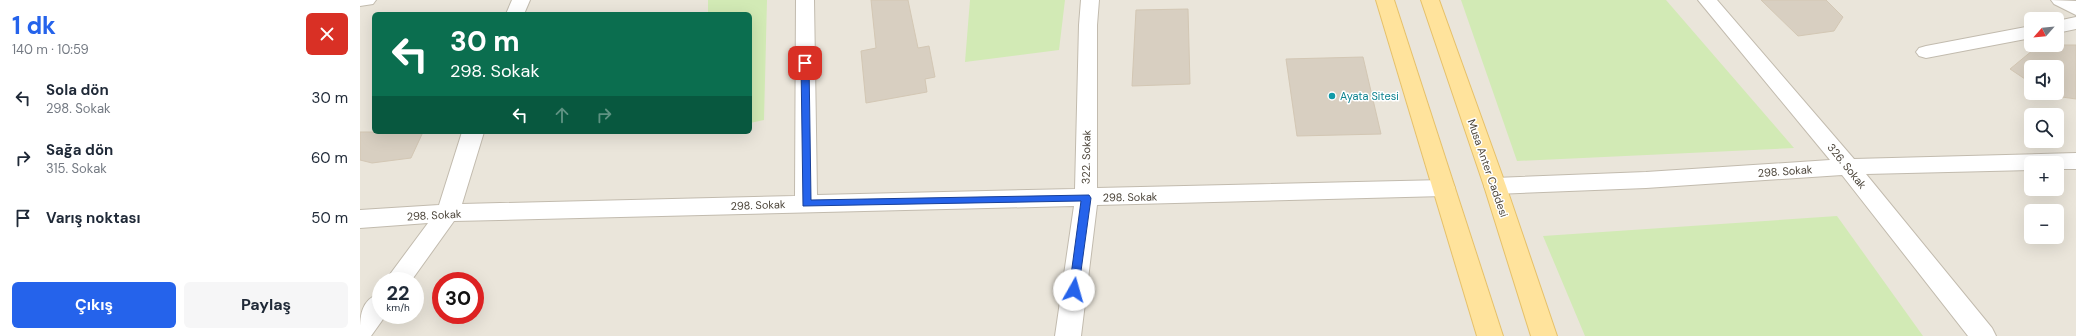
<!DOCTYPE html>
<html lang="tr">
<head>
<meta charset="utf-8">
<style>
	:root { --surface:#fff; --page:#f6f6f7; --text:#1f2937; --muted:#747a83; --accent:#2563eb }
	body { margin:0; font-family:"DM Sans",sans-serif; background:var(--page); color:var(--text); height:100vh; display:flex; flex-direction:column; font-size:15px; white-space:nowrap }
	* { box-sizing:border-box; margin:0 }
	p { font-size:13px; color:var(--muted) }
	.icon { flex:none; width:22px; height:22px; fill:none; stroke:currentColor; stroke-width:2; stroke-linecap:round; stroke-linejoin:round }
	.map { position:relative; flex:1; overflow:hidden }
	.side { display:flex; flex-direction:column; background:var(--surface); width:360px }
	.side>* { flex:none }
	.hud { position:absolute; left:12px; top:12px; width:380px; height:122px; border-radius:6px; box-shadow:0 4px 16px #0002; background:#0b6e4f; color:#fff; overflow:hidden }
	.needle { width:26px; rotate:243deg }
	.controls { position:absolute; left:1664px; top:12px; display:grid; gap:8px }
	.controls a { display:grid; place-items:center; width:40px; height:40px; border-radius:6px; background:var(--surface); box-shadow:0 4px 16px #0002; font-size:20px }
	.speed { position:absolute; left:12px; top:272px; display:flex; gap:8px; font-size:20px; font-weight:700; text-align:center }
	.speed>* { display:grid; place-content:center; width:52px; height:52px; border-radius:50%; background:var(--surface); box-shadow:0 4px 16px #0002; line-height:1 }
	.speed small { font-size:10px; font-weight:400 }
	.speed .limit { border:6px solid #d22; background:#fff; color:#111 }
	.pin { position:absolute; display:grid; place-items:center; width:34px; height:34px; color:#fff; margin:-17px; border-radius:8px; box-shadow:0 2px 6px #0006 }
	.me { position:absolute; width:44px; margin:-22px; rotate:7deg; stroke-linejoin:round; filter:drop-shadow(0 0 3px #0008) }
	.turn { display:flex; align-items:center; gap:14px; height:84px; padding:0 12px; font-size:18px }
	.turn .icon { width:52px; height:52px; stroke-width:2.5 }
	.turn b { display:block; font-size:28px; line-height:34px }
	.lanes { display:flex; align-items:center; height:38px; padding:0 12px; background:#0003; justify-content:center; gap:20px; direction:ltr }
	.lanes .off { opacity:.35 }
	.round { display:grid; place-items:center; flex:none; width:42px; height:42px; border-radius:6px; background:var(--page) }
	.head { display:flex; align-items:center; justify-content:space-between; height:68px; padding:0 12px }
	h1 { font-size:24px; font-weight:700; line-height:30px; color:var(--accent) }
	.button { display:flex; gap:8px; margin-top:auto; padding:8px 12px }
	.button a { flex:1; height:46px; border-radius:6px; background:var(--accent); color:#fff; font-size:16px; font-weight:700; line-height:46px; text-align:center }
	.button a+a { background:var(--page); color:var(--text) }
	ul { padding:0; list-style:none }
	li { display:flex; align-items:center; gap:12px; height:60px; padding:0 12px }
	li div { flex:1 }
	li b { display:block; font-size:15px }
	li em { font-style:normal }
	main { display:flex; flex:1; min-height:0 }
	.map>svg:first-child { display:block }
	.residential { fill:#eae5da; fill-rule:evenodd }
	.green { fill:#d2eab5 }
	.building { fill:#d8cfc1; stroke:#d3c7b4 }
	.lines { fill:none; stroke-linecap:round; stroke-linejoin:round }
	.minor-casing { stroke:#c2bbae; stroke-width:2 }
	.major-casing { stroke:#e6c16a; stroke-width:2 }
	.minor { fill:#fff; fill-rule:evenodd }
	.major { fill:#ffe39c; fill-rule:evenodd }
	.route { fill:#2563eb; stroke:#184099 }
	.culture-dot { fill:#0f9aa8; stroke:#fff; stroke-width:1.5 }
	.labels { text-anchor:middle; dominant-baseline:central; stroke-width:3; stroke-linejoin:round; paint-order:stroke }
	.culture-label { font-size:11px; fill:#0d838f; stroke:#fff; text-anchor:start }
	.street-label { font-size:11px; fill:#4b4439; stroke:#fff }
</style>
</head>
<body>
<main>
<section class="side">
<div class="head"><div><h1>1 dk</h1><p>140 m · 10:59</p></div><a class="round" style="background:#d93025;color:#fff"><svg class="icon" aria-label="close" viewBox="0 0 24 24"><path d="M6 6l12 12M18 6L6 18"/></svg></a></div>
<ul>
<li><svg class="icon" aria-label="left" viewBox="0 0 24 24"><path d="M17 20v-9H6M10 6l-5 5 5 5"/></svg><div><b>Sola dön</b><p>298. Sokak</p></div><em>30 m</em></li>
<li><svg class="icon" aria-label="right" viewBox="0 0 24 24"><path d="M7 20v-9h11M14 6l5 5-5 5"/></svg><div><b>Sağa dön</b><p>315. Sokak</p></div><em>60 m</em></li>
<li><svg class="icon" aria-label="arrive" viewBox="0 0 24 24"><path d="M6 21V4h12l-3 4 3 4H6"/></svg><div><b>Varış noktası</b></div><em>50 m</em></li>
</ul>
<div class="button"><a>Çıkış</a><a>Paylaş</a></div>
</section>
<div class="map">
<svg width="1716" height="336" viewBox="0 0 1716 336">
	<rect width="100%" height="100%" fill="#f6f3ec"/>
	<path class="residential" d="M0,0H1716V336H0ZM14,14H390V132H14ZM1671,19H1697V45H1671ZM1671,67H1697V93H1671ZM1671,115H1697V141H1671ZM1671,163H1697V189H1671ZM1671,211H1697V237H1671ZM21,281H55V315H21ZM81,281H115V315H81Z"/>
	<g class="green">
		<polygon points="348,0 407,0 404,120 390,123 390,14 348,14"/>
		<polygon points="610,0 705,0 699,50 605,62"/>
		<polygon points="1101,0 1306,0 1434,148 1157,161"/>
		<polygon points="1477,216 1563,336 1225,336 1183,236"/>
	</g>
	<g class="building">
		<polygon points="511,0 548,0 558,48 569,46 575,77 565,79 567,92 506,103 501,51 516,48"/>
		<polygon points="1401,0 1466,0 1483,17 1474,31 1438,36"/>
		<polygon points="828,9 830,84 772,86 776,10"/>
		<polygon points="1676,45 1716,45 1716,99 1702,97 1693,93 1697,93 1697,67 1671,67 1671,83 1650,69 1673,50"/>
		<polygon points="1003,57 1021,134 937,136 926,59"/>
		<polygon points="0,132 63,132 51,158 12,163 0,160"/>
	</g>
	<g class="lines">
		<defs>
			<g id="minor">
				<polygon points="0,0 16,0 13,4 0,6"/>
				<polygon points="152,0 170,0 164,14 146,14"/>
				<polygon points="436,0 454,0 457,195 715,189 719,25 721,0 739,0 737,25 737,188 1084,180 1092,182 1095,188 1092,194 1084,196 737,205 721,336 695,336 714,206 94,221 51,281 25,281 68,223 0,228 0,210 79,205 102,132 124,132 102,204 435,196"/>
				<polygon points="1338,0 1357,0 1494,159 1716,153 1716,169 1697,169 1697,163 1671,163 1671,170 1506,174 1632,328 1636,336 1608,336 1482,175 1286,188 1135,194 1127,192 1124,186 1127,180 1135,178 1286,172 1470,160"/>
				<polygon points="1691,0 1716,1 1716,15 1694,4"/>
				<polygon points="1716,17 1716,29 1697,33 1697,21"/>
				<polygon points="1671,26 1671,38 1566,58 1559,56 1556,52 1559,48 1566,46"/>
				<path d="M21,293V315H26L11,336H0C0,316 0,300 21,293Z"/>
			</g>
			<g id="major">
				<polygon points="1016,0 1034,0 1143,336 1117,336"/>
				<polygon points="1061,0 1079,0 1146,186 1197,336 1171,336 1124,186"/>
			</g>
		</defs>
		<use href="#minor" class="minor-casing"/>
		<use href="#major" class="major-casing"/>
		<use href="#minor" class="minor"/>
		<use href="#major" class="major"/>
	</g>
	<polygon class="route" points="445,60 449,63 451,200 729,195 731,198 718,293 714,294 709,290 721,201 443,206 441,63"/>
	<circle class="culture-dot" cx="972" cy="96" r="4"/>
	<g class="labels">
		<g class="culture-label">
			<text x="980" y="96">Ayata Sitesi</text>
		</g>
		<g class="street-label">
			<text transform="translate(726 157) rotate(-89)">322. Sokak</text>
			<text transform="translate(1487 166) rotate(51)">326. Sokak</text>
			<text transform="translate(1128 168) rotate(71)">Musa Anter Caddesi</text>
			<text transform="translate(1425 171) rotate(-4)">298. Sokak</text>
			<text transform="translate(770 197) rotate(-1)">298. Sokak</text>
			<text transform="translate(398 205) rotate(-2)">298. Sokak</text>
			<text transform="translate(74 215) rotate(-3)">298. Sokak</text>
		</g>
	</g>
</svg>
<div class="controls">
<a><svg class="needle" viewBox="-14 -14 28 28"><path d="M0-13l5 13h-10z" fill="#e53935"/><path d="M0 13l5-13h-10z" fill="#747a83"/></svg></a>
<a><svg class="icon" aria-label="sound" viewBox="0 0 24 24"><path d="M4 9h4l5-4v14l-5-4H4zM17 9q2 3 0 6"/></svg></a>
<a><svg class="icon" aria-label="search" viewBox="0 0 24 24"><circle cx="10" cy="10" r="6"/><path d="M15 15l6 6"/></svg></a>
<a>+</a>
<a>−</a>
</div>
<div class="speed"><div>22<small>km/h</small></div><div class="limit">30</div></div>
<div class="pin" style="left:445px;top:63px;background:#d93025"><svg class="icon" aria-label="arrive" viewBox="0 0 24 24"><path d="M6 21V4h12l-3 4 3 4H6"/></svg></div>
<svg class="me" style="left:714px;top:290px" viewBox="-20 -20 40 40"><circle r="19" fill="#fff"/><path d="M0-13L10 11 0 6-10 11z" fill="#2563eb"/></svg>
<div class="hud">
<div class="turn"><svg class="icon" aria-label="left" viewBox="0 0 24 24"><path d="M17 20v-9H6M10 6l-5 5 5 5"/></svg><div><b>30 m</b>298. Sokak</div></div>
<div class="lanes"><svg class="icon" aria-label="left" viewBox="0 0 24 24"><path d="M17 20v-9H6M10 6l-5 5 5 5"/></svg><svg class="icon off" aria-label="ahead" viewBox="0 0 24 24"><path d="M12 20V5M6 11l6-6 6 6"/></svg><svg class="icon off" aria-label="right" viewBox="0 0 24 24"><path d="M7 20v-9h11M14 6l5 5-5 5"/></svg></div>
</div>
</div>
</main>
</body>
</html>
